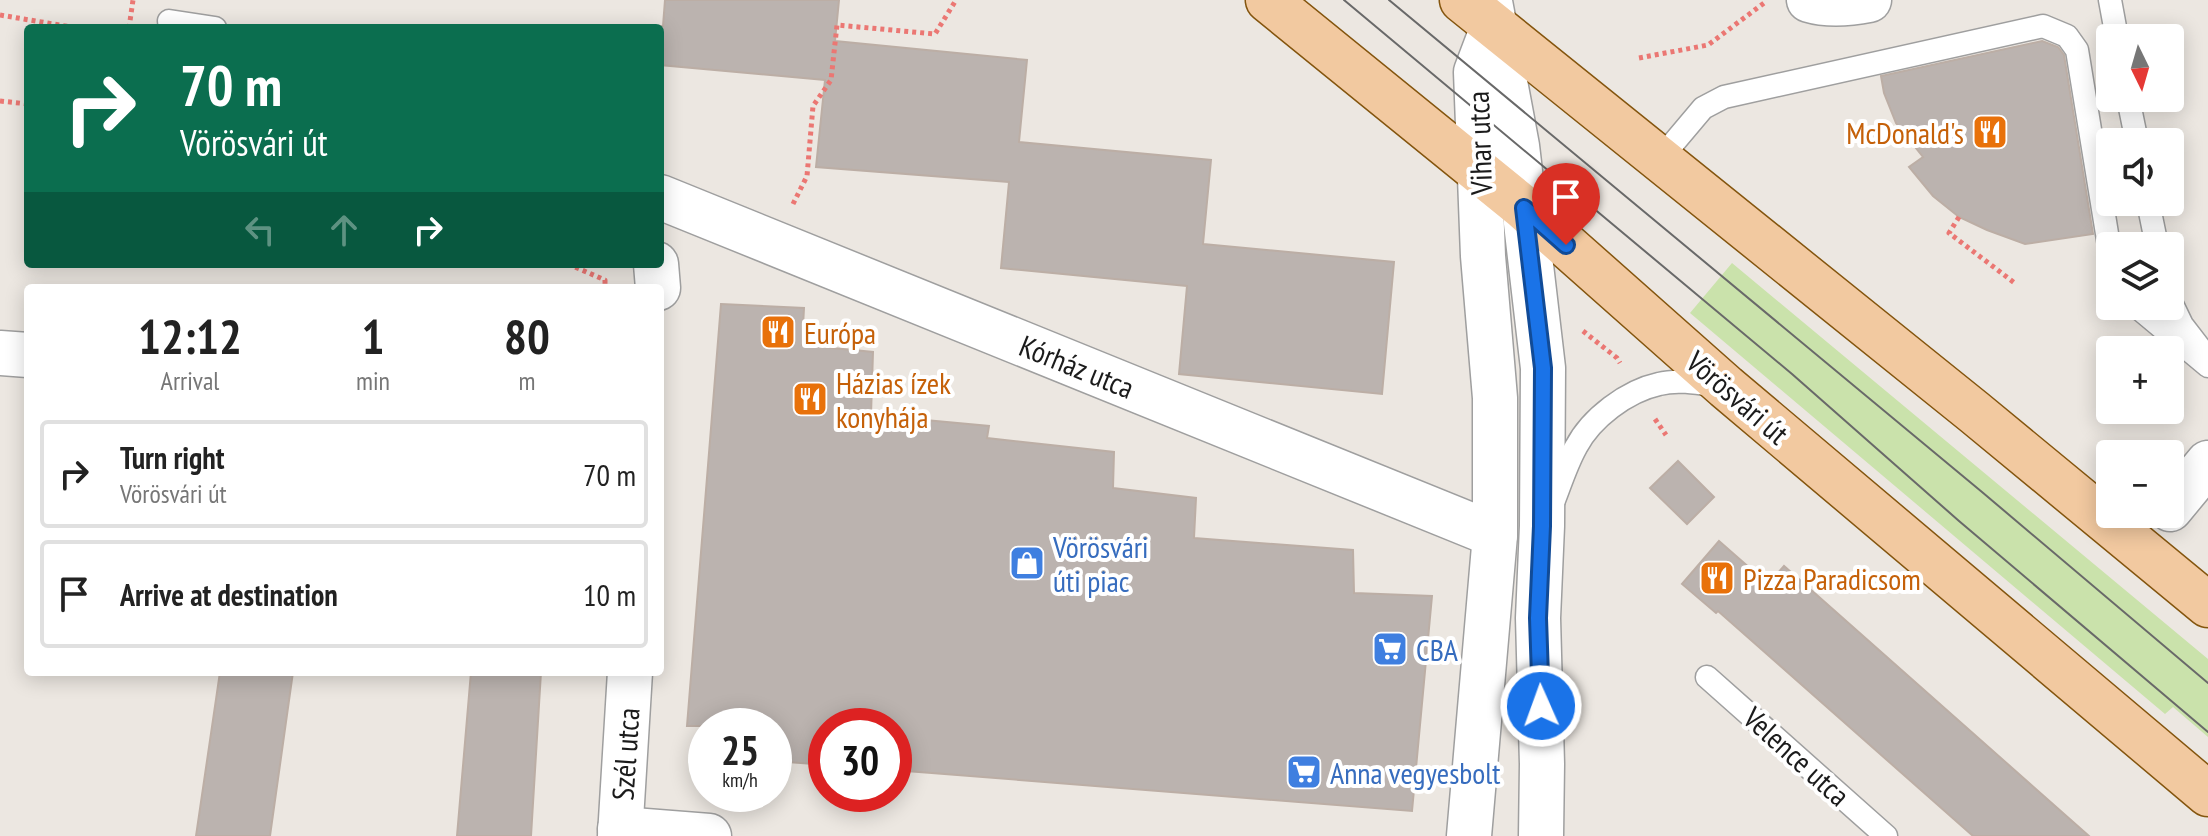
<!DOCTYPE html>
<html lang="en">
<head>
<meta charset="utf-8">
<style>
	:root { --surface:#fff; --page:#f2f2f2; --text:#222; --muted:#767676; --line:#e0e0e0 }
	body { margin:0; font-family:"PT Sans Narrow",sans-serif; background:var(--page); color:var(--text); height:100vh; display:flex; flex-direction:column; font-size:30px; white-space:nowrap }
	* { box-sizing:border-box; margin:0 }
	p { font-size:26px; color:var(--muted) }
	.icon { flex:none; width:44px; height:44px; fill:none; stroke:currentColor; stroke-width:2; stroke-linecap:round; stroke-linejoin:round }
	.map { position:relative; flex:1; overflow:hidden }
	.panel { position:absolute; left:24px; top:284px; width:640px; height:392px; display:flex; flex-direction:column; background:var(--surface); border-radius:8px; box-shadow:0 4px 20px #0003 }
	.panel>* { flex:none }
	.guide { position:absolute; left:24px; top:24px; width:640px; height:244px; border-radius:8px; box-shadow:0 4px 20px #0003; background:#0b6e4f; color:#fff; overflow:hidden }
	.needle { width:52px; rotate:175deg }
	.controls { position:absolute; left:2096px; top:24px; display:grid; gap:16px }
	.controls a { display:grid; place-items:center; width:88px; height:88px; border-radius:8px; background:var(--surface); box-shadow:0 4px 20px #0003; font-size:40px }
	.speed { position:absolute; left:688px; top:708px; display:flex; gap:16px; font-size:40px; font-weight:700; text-align:center }
	.speed>* { display:grid; place-content:center; width:104px; height:104px; border-radius:50%; background:var(--surface); box-shadow:0 4px 20px #0003; line-height:1 }
	.speed small { font-size:20px; font-weight:400 }
	.speed .limit { border:12px solid #d22; background:#fff; color:#111 }
	.pin { position:absolute; display:grid; place-items:center; width:68px; height:68px; color:#fff; margin:-82px -34px; border-radius:50% 50% 50% 0; rotate:-45deg; box-shadow:0 0 8px #0007 }
	.pin .icon { rotate:45deg }
	.me { position:absolute; width:88px; margin:-44px; rotate:358deg; stroke-linejoin:round; filter:drop-shadow(0 0 6px #0008) }
	.turn { display:flex; align-items:center; gap:28px; height:168px; padding:0 24px; font-size:36px }
	.turn .icon { width:104px; height:104px; stroke-width:2.5 }
	.turn b { display:block; font-size:56px; line-height:68px }
	.lanes { display:flex; align-items:center; height:76px; padding:0 24px; background:#0003; justify-content:center; gap:40px; direction:ltr }
	.lanes .off { opacity:.35 }
	.eta { display:flex; justify-content:space-evenly; align-items:center; height:136px; text-align:center }
	.eta b { font-size:48px; font-weight:800; line-height:56px }
	ul { padding:0; list-style:none }
	li { display:flex; align-items:center; gap:24px; height:108px; margin:0 16px 12px; padding:0 8px; border:4px solid var(--line); border-radius:8px }
	li div { flex:1 }
	li b { display:block; font-size:30px }
	li em { font-style:normal }
	.map>svg:first-child { display:block }
	.grass { fill:#cae2ab }
	.building { fill:#bbb3af; stroke:#bcaea5; stroke-width:2 }
	.lines { fill:none; stroke-linecap:round; stroke-linejoin:round }
	.service-casing { stroke:#9f9f9f; stroke-width:25 }
	.minor-casing { stroke:#9f9f9f; stroke-width:47 }
	.primary-casing { stroke:#84550e; stroke-width:47 }
	.path { stroke:#eb7773; stroke-width:5; stroke-dasharray:4 4; stroke-linecap:butt }
	.service { stroke:#fff; stroke-width:22 }
	.minor { stroke:#fff; stroke-width:44 }
	.primary { stroke:#f2c9a0; stroke-width:44 }
	.tram { stroke:#696969; stroke-width:2 }
	.route-casing { stroke:#114b97; stroke-width:20 }
	.route { stroke:#1a73e8; stroke-width:14 }
	.labels { text-anchor:middle; dominant-baseline:central; stroke-width:8; stroke-linejoin:round; paint-order:stroke }
	.food-label { font-size:30px; fill:#c56008; stroke:#fff; text-anchor:start }
	.street-label { font-size:30px; fill:#1b1b1b; stroke:#fff }
	.shop-label { font-size:30px; fill:#366cbe; stroke:#fff; text-anchor:start }
</style>
</head>
<body>
<div class="map">
<svg width="2208" height="836" viewBox="0 0 2208 836">
	<rect width="100%" height="100%" fill="#ece7e1"/>
	<polygon class="grass" points="1732,263 2208,659 2208,737 2173,707 2165,714 1690,313"/>
	<g class="building">
		<polygon points="665,0 839,0 835,41 1027,60 1019,142 1211,160 1203,244 1394,262 1382,394 1179,374 1187,286 1001,268 1009,182 816,167 825,80 660,65 660,26 663,26"/>
		<polygon points="2042,41 2058,47 2064,55 2093,234 2025,244 1987,230 1959,217 1933,196 1909,167 1923,157 1896,123 1884,93 1881,76"/>
		<polygon points="721,304 804,308 802,345 873,352 871,415 989,426 987,438 1114,452 1113,488 1196,498 1194,538 1353,550 1354,593 1432,596 1412,811 894,770 894,726 826,726 826,765 774,761 774,726 687,726"/>
		<polygon points="1678,461 1714,497 1687,524 1650,488"/>
		<polygon points="1719,541 1768,584 1784,566 2089,836 1973,836 1718,611 1716,613 1682,584"/>
		<polygon points="220,672 293,672 270,836 196,836"/>
		<polygon points="471,672 541,672 531,836 457,836"/>
	</g>
	<g class="lines">
		<defs>
			<g id="service">
				<polyline points="2110,0 2117,38"/>
				<polyline points="169,21 215,28"/>
				<polyline points="2128,98 2137,142"/>
				<polyline points="1660,159 1703,108 1724,97 2043,26 2067,36 2077,50 2110,252"/>
				<polyline points="2148,202 2157,246"/>
				<polyline points="2170,300 2182,325 2199,347"/>
				<polyline points="2136,306 2208,366"/>
				<path d="M1554,500C1561,482 1567,463 1576,447C1591,418 1627,391 1659,384C1678,379 1698,383 1716,386"/>
				<polyline points="1707,677 1886,836"/>
			</g>
			<g id="minor">
				<path d="M1809,0C1829,6 1849,4 1869,0"/>
				<polyline points="1490,2 1517,146 1543,368 1542,526 1538,618 1542,764 1541,836"/>
				<polyline points="660,197 1495,535"/>
				<polyline points="656,264 658,288"/>
				<polyline points="0,353 28,355"/>
				<polyline points="2170,509 2208,463"/>
				<polyline points="620,829 709,836"/>
				<polyline points="620,836 630,672"/>
				<polyline points="1469,836 1495,535 1495,398 1483,256 1476,72 1490,35"/>
			</g>
			<g id="primary">
				<polyline points="1268,0 1524,208 1726,387 2208,794"/>
				<polyline points="1462,0 1974,412 2208,605"/>
			</g>
		</defs>
		<use href="#service" class="service-casing"/>
		<use href="#minor" class="minor-casing"/>
		<use href="#primary" class="primary-casing"/>
		<g class="path">
			<polyline points="0,15 77,28"/>
			<polyline points="129,28 133,0"/>
			<polyline points="1639,58 1708,45 1764,3"/>
			<polyline points="0,101 28,104"/>
			<polyline points="793,204 807,176 813,106 831,80 837,25 935,34 956,0"/>
			<polyline points="1959,217 1949,233 2016,284"/>
			<polyline points="568,264 605,280 605,288"/>
			<polyline points="1583,331 1617,358 1620,363"/>
			<polyline points="1655,419 1666,435"/>
		</g>
		<use href="#service" class="service"/>
		<use href="#minor" class="minor"/>
		<use href="#primary" class="primary"/>
		<g class="tram">
			<polyline points="1344,0 1792,374 1959,521 2208,732"/>
			<polyline points="1389,0 1982,492 2208,683"/>
		</g>
	</g>
	<g class="lines">
		<defs>
			<polyline id="route" points="1541,706 1538,618 1542,526 1543,368 1524,208 1566,245"/>
		</defs>
		<use href="#route" class="route-casing"/>
		<use href="#route" class="route"/>
	</g>
	<defs>
		<symbol id="restaurant-square" viewBox="-11 -11 22 22"><rect x="-9" y="-9" width="18" height="18" rx="4" fill="#e8710a" stroke="#fff"/><path d="M-5-6h1v4h1v-4h1v4h1v-4h1v5L-1.5 .5V6h-2V.5L-5-1ZM5-6V6H3V1.5H1.5Q1.5-4 5-6Z" fill="#fff"/></symbol>
		<symbol id="shop-square" viewBox="-11 -11 22 22"><rect x="-9" y="-9" width="18" height="18" rx="4" fill="#3f7fe0" stroke="#fff"/><path d="M-5-2.5h2.3a2.7 3.5 0 0 1 5.4 0H5L5.5 6h-11ZM-1.5-2.5h3a1.5 2.3 0 0 0-3 0Z" fill="#fff"/></symbol>
		<symbol id="supermarket-square" viewBox="-11 -11 22 22"><rect x="-9" y="-9" width="18" height="18" rx="4" fill="#3f7fe0" stroke="#fff"/><path d="M-6-5.5h2.5l.6 2H6L4.5 2H-2.5L-4.4-4H-6ZM-1.5 3.2a1.3 1.3 0 1 0 .1 0ZM3 3.2a1.3 1.3 0 1 0 .1 0Z" fill="#fff"/></symbol>
	</defs>
	<g fill-rule="evenodd">
		<use href="#restaurant-square" x="1970" y="112" width="40" height="40"/>
		<use href="#restaurant-square" x="758" y="312" width="40" height="40"/>
		<use href="#restaurant-square" x="790" y="379" width="40" height="40"/>
		<use href="#shop-square" x="1007" y="543" width="40" height="40"/>
		<use href="#restaurant-square" x="1697" y="558" width="40" height="40"/>
		<use href="#supermarket-square" x="1370" y="629" width="40" height="40"/>
		<use href="#supermarket-square" x="1284" y="752" width="40" height="40"/>
	</g>
	<g class="labels">
		<g class="food-label">
			<text x="1964" y="132" text-anchor="end">McDonald's</text>
			<text x="804" y="332">Európa</text>
			<text x="836" y="382">Házias ízek<tspan x="836" dy="34">konyhája</tspan></text>
			<text x="1743" y="578">Pizza Paradicsom</text>
		</g>
		<g class="street-label">
			<text transform="translate(1479 143) rotate(-92)">Vihar utca</text>
			<text transform="translate(1077 366) rotate(22)">Kórház utca</text>
			<text transform="translate(1738 397) rotate(41)">Vörösvári út</text>
			<text transform="translate(625 754) rotate(-86)">Szél utca</text>
			<text transform="translate(1797 756) rotate(42)">Velence utca</text>
		</g>
		<g class="shop-label">
			<text x="1053" y="546">Vörösvári<tspan x="1053" dy="34">úti piac</tspan></text>
			<text x="1416" y="649">CBA</text>
			<text x="1330" y="772">Anna vegyesbolt</text>
		</g>
	</g>
</svg>
<div class="controls">
<a><svg class="needle" viewBox="-14 -14 28 28"><path d="M0-13l5 13h-10z" fill="#e53935"/><path d="M0 13l5-13h-10z" fill="#767676"/></svg></a>
<a><svg class="icon" aria-label="sound" viewBox="0 0 24 24"><path d="M4 9h4l5-4v14l-5-4H4zM17 9q2 3 0 6"/></svg></a>
<a><svg class="icon" aria-label="layers" viewBox="0 0 24 24"><path d="M12 4l9 5-9 5-9-5zM3 14l9 5 9-5"/></svg></a>
<a>+</a>
<a>−</a>
</div>
<div class="speed"><div>25<small>km/h</small></div><div class="limit">30</div></div>
<div class="pin" style="left:1566px;top:245px;background:#d93025"><svg class="icon" aria-label="arrive" viewBox="0 0 24 24"><path d="M6 21V4h12l-3 4 3 4H6"/></svg></div>
<svg class="me" style="left:1541px;top:706px" viewBox="-20 -20 40 40"><circle r="17" fill="#1a73e8" stroke="#fff" stroke-width="3"/><path d="M0-11L8 9 0 5-8 9z" fill="#fff"/></svg>
<div class="guide">
<div class="turn"><svg class="icon" aria-label="right" viewBox="0 0 24 24"><path d="M7 20v-9h11M14 6l5 5-5 5"/></svg><div><b>70 m</b>Vörösvári út</div></div>
<div class="lanes"><svg class="icon off" aria-label="left" viewBox="0 0 24 24"><path d="M17 20v-9H6M10 6l-5 5 5 5"/></svg><svg class="icon off" aria-label="ahead" viewBox="0 0 24 24"><path d="M12 20V5M6 11l6-6 6 6"/></svg><svg class="icon" aria-label="right" viewBox="0 0 24 24"><path d="M7 20v-9h11M14 6l5 5-5 5"/></svg></div>
</div>
<section class="panel">
<div class="eta">
<div><b>12:12</b><p>Arrival</p></div>
<div><b>1</b><p>min</p></div>
<div><b>80</b><p>m</p></div>
</div>
<ul>
<li><svg class="icon" aria-label="right" viewBox="0 0 24 24"><path d="M7 20v-9h11M14 6l5 5-5 5"/></svg><div><b>Turn right</b><p>Vörösvári út</p></div><em>70 m</em></li>
<li><svg class="icon" aria-label="arrive" viewBox="0 0 24 24"><path d="M6 21V4h12l-3 4 3 4H6"/></svg><div><b>Arrive at destination</b></div><em>10 m</em></li>
</ul>
</section>
</div>
</body>
</html>
